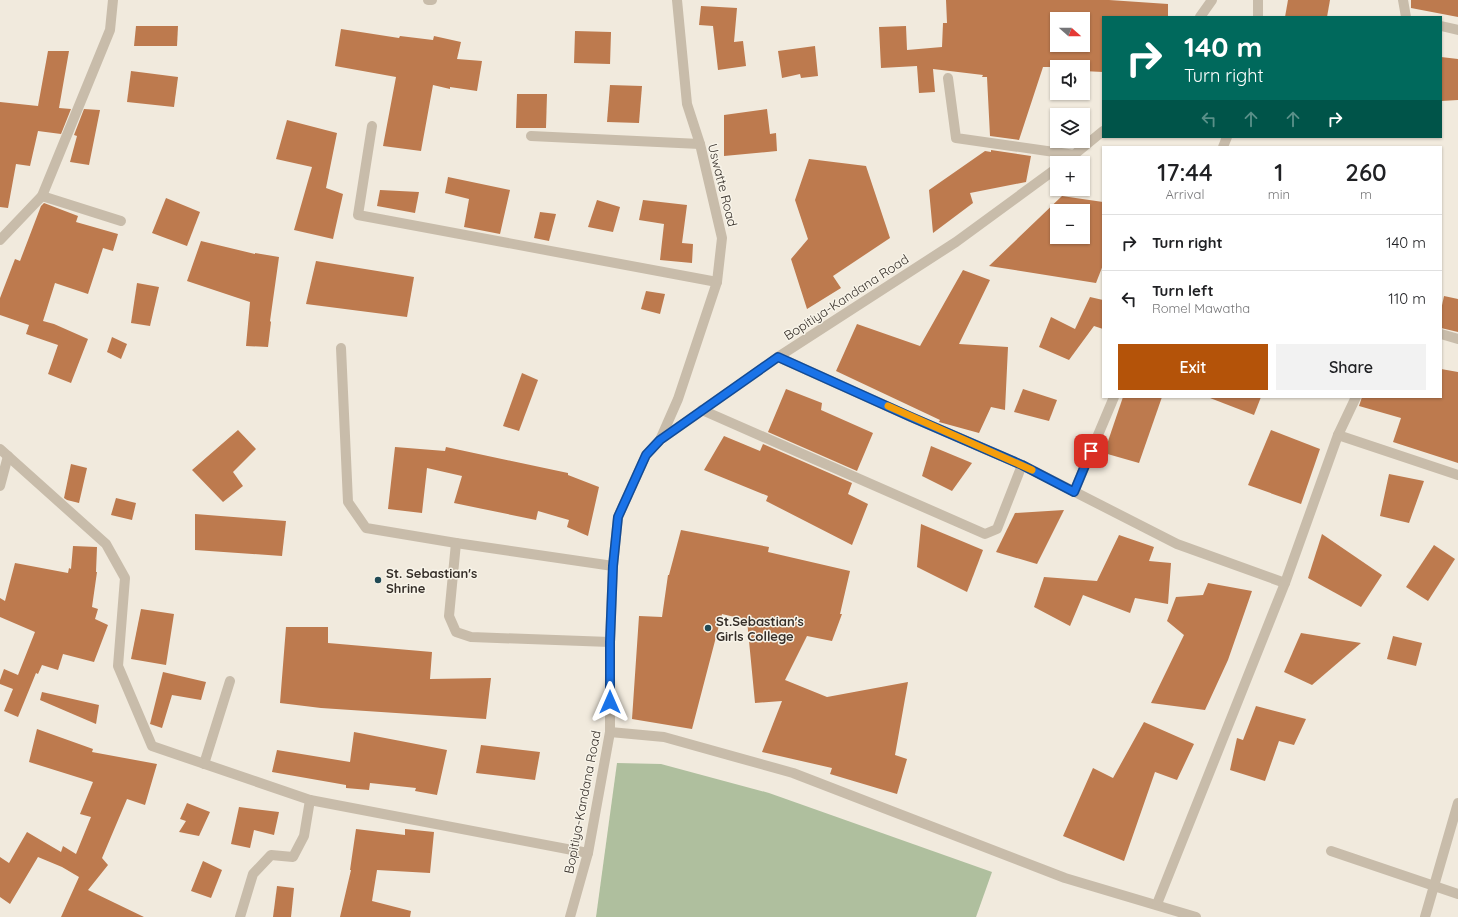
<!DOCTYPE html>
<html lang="en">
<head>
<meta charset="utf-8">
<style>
	:root { --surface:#fff; --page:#f2f2f2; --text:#202124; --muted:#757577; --line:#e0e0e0; --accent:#b45309 }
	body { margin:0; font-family:Quicksand,sans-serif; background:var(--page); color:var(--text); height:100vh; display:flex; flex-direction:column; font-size:15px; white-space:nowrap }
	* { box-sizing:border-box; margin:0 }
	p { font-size:13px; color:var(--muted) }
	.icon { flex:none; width:22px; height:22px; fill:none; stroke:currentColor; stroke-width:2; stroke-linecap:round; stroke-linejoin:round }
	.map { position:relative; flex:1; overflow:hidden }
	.panel { position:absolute; left:1102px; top:146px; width:340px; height:252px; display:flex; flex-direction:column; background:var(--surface); border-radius:0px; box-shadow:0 1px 3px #0004 }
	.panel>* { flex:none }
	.guide { position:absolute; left:1102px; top:16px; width:340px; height:122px; border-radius:0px; box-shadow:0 1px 3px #0004; background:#00695c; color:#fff; overflow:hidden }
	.needle { width:26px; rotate:111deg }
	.tools { position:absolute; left:1050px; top:12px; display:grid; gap:8px }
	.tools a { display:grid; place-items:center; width:40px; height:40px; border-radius:0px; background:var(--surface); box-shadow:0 1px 3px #0004; font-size:20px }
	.pin { position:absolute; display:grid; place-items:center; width:34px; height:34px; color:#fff; margin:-17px; border-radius:8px; box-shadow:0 2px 6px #0006 }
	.me { position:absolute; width:44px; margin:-22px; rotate:0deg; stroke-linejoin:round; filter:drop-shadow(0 0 3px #0008) }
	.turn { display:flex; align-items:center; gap:14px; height:84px; padding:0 16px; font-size:18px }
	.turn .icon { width:52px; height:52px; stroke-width:2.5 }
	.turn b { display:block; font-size:28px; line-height:34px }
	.lanes { display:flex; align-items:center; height:38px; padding:0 16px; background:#0003; justify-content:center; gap:20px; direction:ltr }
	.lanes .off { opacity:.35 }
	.eta { display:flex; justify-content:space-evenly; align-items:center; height:68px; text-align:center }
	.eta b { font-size:24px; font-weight:600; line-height:28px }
	.cta { display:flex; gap:8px; margin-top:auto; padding:8px 16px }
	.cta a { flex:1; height:46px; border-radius:0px; background:var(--accent); color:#fff; font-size:16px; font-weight:600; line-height:46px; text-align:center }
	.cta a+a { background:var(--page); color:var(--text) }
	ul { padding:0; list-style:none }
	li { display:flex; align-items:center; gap:12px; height:56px; padding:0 16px; border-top:1px solid var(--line) }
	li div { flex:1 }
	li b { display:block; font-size:15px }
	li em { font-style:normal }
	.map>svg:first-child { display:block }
	.green { fill:#afbf9e }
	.building { fill:#bd7a4e; fill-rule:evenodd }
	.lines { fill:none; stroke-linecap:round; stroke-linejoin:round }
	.service { stroke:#c8bcaa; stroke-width:10 }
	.minor { stroke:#c8bcaa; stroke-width:10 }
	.tertiary { stroke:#c8bcaa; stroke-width:10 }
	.route-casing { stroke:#114b97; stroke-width:10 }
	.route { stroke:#1a73e8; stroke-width:7 }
	.slow { stroke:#f59e0b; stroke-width:7 }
	.poi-dot { fill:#214a55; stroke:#f8f4e9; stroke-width:1.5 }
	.labels { text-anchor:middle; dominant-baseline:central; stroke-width:3; stroke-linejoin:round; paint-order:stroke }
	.street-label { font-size:13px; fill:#362f29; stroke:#f8f4e9 }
	.poi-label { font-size:13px; font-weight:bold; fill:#362f29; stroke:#f8f4e9; text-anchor:start }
</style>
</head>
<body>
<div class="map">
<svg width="1458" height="917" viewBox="0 0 1458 917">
	<rect width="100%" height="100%" fill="#f1eadd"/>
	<polygon class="green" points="617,763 661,764 769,793 992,872 976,917 596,917"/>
	<g class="building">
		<path d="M946,0H1109L1168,4V17H1103V72L1083,71V67H1043L1019,140L990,136L987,77H982L983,75L933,69L935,92L919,93L917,66L881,68L879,27L906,26L907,50L942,47L943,23H947ZM1057,19H1083V45H1057Z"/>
		<polygon points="1288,0 1330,0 1327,17 1285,17"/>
		<polygon points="1411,0 1458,0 1458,17 1411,8"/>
		<polygon points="701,6 737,8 734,42 743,41 746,66 718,70 713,26 699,25"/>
		<polygon points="136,26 178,26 177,46 134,46"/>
		<polygon points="341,29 399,38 400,36 433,40 434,36 461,42 457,59 482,61 477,91 450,87 450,89 433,85 421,151 383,146 396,77 335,66"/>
		<polygon points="575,31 611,32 610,64 574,63"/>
		<polygon points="815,46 818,76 801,78 800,74 782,78 778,51"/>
		<polygon points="48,51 69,51 59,108 71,109 61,134 38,131 30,166 16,164 8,208 0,207 0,102 38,106"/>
		<polygon points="1441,57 1458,59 1458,100 1441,101"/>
		<polygon points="131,71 178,77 174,107 127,102"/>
		<polygon points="610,85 642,86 639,123 607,122"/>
		<polygon points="517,94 547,94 546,128 516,128"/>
		<polygon points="84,109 100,110 89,165 70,162 77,136 74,135"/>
		<polygon points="767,109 770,134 776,133 777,151 724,156 724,115"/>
		<polygon points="287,120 337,133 326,188 343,194 333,239 294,230 312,167 276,159"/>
		<polygon points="991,150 1031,156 1026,182 970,193 973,203 933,233 929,190 985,151 991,152"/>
		<polygon points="809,159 866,166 890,238 833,276 841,288 807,309 791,259 808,239 795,200"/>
		<polygon points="448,177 510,190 500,234 464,227 469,199 445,193"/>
		<polygon points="380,190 419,192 415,213 377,206"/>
		<path d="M1062,196L1103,202V265L1096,283L989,266ZM1057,211H1083V237H1057Z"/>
		<polygon points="166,198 200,212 187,246 152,233"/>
		<polygon points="597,200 620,207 613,232 588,227"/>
		<polygon points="643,200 687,205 682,243 693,244 692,263 660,260 664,224 639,220"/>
		<polygon points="44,203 78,216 76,222 118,234 113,251 103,248 88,294 55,283 43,321 54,324 88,339 71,383 48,374 58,345 26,334 29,325 0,315 0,298 15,259 20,261 41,206"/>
		<polygon points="540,212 556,214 549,241 534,238"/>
		<polygon points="201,241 255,254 255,253 279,257 270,321 271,322 268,347 246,346 250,302 187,281"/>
		<polygon points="316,261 414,277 407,317 306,304"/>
		<polygon points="963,270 990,280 959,344 1008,347 1005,410 991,407 979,433 939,422 940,420 836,371 857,324 920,346"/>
		<polygon points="137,283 159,287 150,326 131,323"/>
		<polygon points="646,291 665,294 660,314 641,309"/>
		<polygon points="1444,296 1458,299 1458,332 1441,328 1441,310"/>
		<polygon points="1090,297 1103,300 1103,329 1094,326 1069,360 1039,347 1051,317 1075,329"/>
		<polygon points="112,337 127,344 121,359 107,352"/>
		<polygon points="1441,369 1458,372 1458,463 1393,442 1401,418 1359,406 1362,397 1441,397"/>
		<polygon points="522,373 538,380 519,431 503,426"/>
		<polygon points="786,389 822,403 821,410 873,433 857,471 768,432"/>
		<polygon points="1023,389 1057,400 1049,421 1014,412"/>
		<polygon points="1123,397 1162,397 1139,463 1104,453"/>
		<polygon points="1210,397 1261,397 1254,415 1210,398"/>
		<polygon points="238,430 256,449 233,472 243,486 223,502 192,470"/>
		<polygon points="1271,430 1320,449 1301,504 1248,485"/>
		<polygon points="724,436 760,451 763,444 852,483 848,494 868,504 852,545 766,501 768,496 704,470"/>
		<polygon points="931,446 972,463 952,491 922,476"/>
		<polygon points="395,447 445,451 446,447 568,473 568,475 599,487 588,536 567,527 569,520 538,511 536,520 454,503 462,476 427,468 422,513 388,509"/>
		<polygon points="71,464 87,468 79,503 67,500 64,498"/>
		<polygon points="1389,474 1424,481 1409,523 1380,516"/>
		<polygon points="116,498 136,503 132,520 111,515"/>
		<polygon points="1064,510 1037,564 996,552 1015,513"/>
		<polygon points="195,514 286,521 282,556 195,550"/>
		<polygon points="921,524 983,550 967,592 917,567"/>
		<polygon points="681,530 769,547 768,552 850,571 840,614 842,614 832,641 807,636 785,680 827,697 908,682 895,755 907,759 897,794 830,774 832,768 762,752 782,701 755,703 747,620 722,614 692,729 632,719 639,616 662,617 668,575 669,575"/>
		<polygon points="1322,534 1382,575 1361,607 1308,578"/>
		<polygon points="1119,535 1154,547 1149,561 1171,563 1168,604 1135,598 1130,613 1083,595 1070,626 1034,607 1044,577 1097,581"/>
		<polygon points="1434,545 1455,559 1428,601 1406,587"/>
		<polygon points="73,546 97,547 96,572 97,572 92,607 98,609 95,619 108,625 94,662 63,654 58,670 42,665 38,674 36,673 18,717 4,711 13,689 0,684 0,680 4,669 18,675 35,632 0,617 0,598 5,601 15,563 68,573 69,568 71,569"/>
		<polygon points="1208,583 1252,591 1228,660 1205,710 1151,703 1184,635 1167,621 1176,597 1203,595"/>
		<polygon points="141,609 174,614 166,665 131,659"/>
		<polygon points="286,627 328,627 328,643 432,652 430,679 491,678 486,719 321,708 280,703"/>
		<polygon points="1301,633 1361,643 1312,685 1284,672"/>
		<polygon points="1393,636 1422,643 1416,666 1387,659"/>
		<polygon points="163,672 206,682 201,700 172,695 162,728 150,724"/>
		<polygon points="42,692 99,705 96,724 40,700"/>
		<polygon points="1256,706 1306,719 1294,745 1279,741 1265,781 1230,770 1237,738 1243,740"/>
		<polygon points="1144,722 1194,744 1177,780 1155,772 1124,861 1063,836 1093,768 1113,778"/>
		<polygon points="37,729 93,749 92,752 157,764 145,805 127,799 102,858 108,865 88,890 144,917 61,917 79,877 62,867 38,857 10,904 0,897 0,857 9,863 27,832 61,852 63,846 76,854 91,817 80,814 93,782 29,762"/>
		<polygon points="354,732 447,750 437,795 415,791 416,788 370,783 369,790 346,788 346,785 272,772 277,750 350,762"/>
		<polygon points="481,745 540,752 535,780 476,773"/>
		<polygon points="187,803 210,812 199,836 179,832 186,821 180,819"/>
		<polygon points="239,807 279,812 274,835 254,830 250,848 231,844"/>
		<polygon points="356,829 405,835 405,829 434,832 430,873 377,870 372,901 411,911 410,917 340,917 351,870 350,870"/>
		<polygon points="203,861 222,870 211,898 191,891"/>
		<polygon points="277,886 294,888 291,917 273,917"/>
	</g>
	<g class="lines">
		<g class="service">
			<polyline points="341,348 348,502 366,528 456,543 613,566"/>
			<polyline points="456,543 449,616 456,632 471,637 610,642"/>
		</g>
		<g class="minor">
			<polyline points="428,0 432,0"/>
			<polyline points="1403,0 1406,17"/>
			<polyline points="1258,17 1258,0"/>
			<polyline points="1441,26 1458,30"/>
			<polyline points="948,78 956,138 1075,155"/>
			<polyline points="372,126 358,215 717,282"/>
			<polyline points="531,136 700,144"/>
			<polyline points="1223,147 1227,137"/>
			<polyline points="42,196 121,221"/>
			<polyline points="0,240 42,196 110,30 113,0"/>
			<polyline points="1441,334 1458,339"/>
			<polyline points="778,357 911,417 1022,465 1177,544 1285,583"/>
			<polyline points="702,410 985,534 997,529 1022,465"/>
			<polyline points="1338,435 1458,475"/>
			<polyline points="660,440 678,399 717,282 722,238 700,144 687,104 677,0"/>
			<polyline points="0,449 106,544 125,578 118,666 152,746 310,800 588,853"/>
			<polyline points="0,486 8,456"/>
			<polyline points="1074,492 1114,397"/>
			<polyline points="610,732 664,737 793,773 1065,878 1196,917"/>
			<polyline points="204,764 230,681"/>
			<polyline points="1331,851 1458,894"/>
			<polyline points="1157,904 1285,583 1338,435 1356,397"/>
			<polyline points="240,917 253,874 271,855 293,857 304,836 310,800"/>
			<polyline points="1425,917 1458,803"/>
		</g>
		<g class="tertiary">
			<polyline points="1200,17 1212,0"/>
			<polyline points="1064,163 1103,131"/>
			<polyline points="570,917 588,853 610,732 610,642 613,566 618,517 646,455 660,440 778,357 956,242 1057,168"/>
		</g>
	</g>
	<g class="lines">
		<defs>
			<polyline id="route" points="610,702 610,642 613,566 618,517 646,455 660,440 778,357 911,417 1022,465 1074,492 1091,451"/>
		</defs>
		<use href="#route" class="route-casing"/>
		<use href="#route" class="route"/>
		<polyline class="slow" points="888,406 1032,470"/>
	</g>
	<g class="poi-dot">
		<circle cx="378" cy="580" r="4"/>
		<circle cx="708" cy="628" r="4"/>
	</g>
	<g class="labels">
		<g class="street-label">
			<text transform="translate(723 185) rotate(76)">Uswatte Road</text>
			<text transform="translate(846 297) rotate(-33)">Bopitiya-Kandana Road</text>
			<text transform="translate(582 802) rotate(-79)">Bopitiya-Kandana Road</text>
		</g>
		<g class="poi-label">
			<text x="386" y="573">St. Sebastian's<tspan x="386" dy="15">Shrine</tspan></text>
			<text x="716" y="621">St.Sebastian's<tspan x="716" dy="15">Girls College</tspan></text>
		</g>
	</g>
</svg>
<div class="tools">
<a><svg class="needle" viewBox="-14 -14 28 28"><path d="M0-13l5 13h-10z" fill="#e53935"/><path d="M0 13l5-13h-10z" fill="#757577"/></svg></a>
<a><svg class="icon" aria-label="sound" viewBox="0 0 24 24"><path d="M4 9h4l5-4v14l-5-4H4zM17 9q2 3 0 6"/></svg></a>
<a><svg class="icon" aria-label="layers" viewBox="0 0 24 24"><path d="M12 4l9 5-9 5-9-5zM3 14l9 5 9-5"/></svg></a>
<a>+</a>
<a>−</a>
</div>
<div class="pin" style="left:1091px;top:451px;background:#d93025"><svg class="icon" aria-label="arrive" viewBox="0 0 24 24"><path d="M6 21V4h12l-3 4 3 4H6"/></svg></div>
<svg class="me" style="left:610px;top:702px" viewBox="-20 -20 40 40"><path d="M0-17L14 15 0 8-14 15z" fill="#1a73e8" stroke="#fff" stroke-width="4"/></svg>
<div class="guide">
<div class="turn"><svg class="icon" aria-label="right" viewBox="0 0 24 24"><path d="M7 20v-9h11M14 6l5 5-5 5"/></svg><div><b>140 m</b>Turn right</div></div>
<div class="lanes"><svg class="icon off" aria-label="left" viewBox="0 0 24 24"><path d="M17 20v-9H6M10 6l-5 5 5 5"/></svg><svg class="icon off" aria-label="ahead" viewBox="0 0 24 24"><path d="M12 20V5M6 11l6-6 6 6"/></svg><svg class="icon off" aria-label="ahead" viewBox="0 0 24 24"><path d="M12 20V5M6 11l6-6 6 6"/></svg><svg class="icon" aria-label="right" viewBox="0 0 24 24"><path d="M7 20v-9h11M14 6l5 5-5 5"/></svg></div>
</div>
<section class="panel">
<div class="eta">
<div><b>17:44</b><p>Arrival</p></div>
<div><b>1</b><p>min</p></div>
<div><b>260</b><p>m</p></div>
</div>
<ul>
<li><svg class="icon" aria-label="right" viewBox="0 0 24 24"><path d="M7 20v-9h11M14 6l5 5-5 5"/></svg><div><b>Turn right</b></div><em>140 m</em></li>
<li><svg class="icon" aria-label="left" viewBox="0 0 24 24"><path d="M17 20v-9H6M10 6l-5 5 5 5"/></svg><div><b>Turn left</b><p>Romel Mawatha</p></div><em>110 m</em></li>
</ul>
<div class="cta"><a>Exit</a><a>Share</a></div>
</section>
</div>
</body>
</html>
